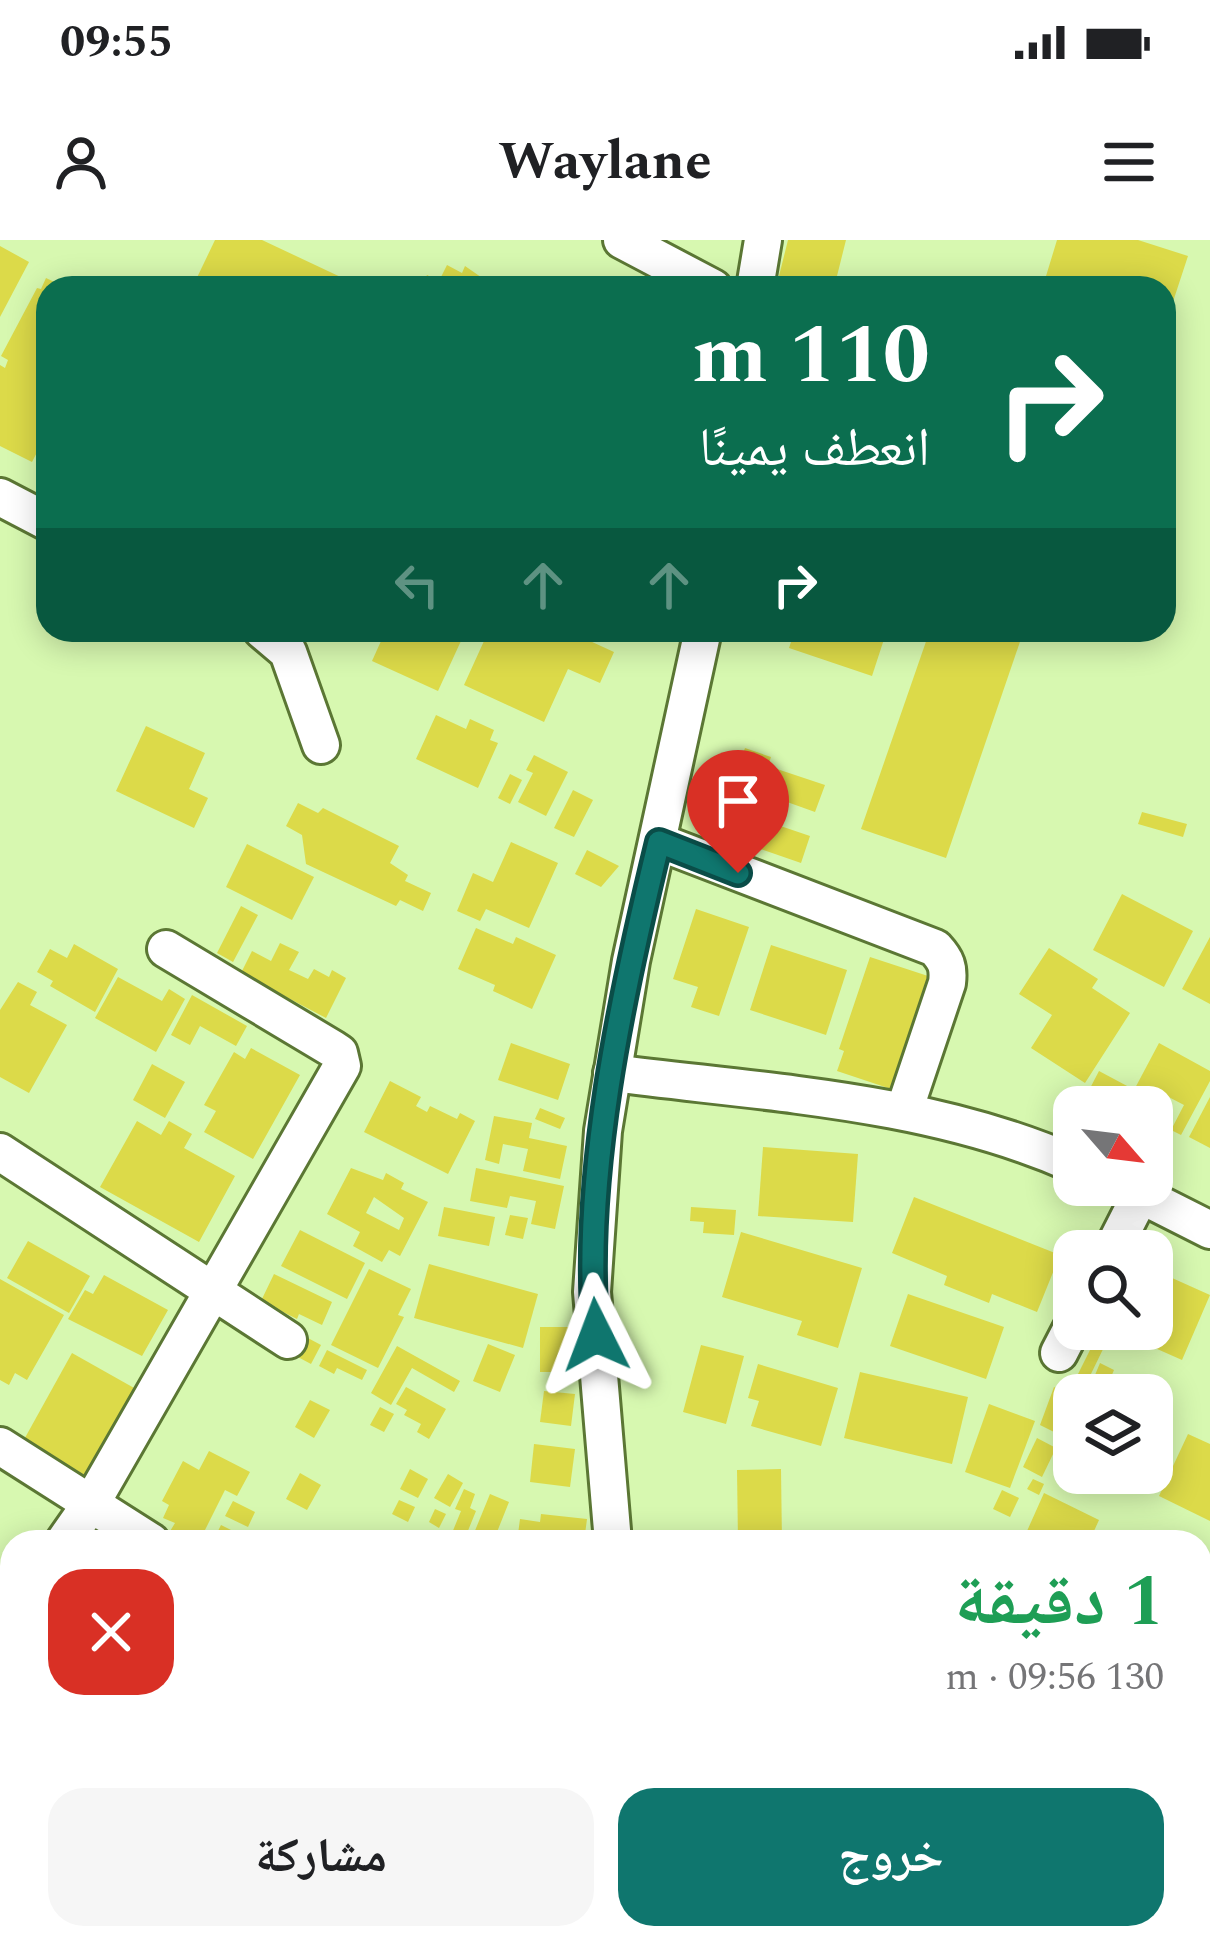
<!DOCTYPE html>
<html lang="ar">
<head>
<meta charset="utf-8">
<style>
	:root { --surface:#fff; --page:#f6f6f6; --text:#202124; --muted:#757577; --accent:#0f766e }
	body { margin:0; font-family:Spectral,"Noto Naskh Arabic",serif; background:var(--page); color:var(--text); direction:rtl; height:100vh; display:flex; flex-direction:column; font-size:45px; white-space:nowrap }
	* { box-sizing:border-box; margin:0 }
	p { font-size:39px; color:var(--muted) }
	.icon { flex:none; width:66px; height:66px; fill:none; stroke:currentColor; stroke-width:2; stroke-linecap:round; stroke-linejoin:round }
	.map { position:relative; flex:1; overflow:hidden; direction:ltr }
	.details { position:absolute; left:0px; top:1290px; width:1212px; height:420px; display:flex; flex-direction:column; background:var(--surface); border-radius:36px 36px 0 0; box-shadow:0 6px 30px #0003; direction:rtl }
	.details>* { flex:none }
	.banner { position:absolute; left:36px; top:36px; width:1140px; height:366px; border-radius:36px; box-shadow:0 6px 30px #0003; direction:rtl; background:#0b6e4f; color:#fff; overflow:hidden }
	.needle { width:78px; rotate:118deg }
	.tools { position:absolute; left:1053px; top:846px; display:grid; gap:24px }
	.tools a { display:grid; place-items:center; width:120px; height:120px; border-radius:24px; background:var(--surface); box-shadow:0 6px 30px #0003; font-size:60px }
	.pin { position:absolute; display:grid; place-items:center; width:102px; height:102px; color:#fff; margin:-123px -51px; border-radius:50% 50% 50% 0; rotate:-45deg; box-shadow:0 0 12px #0007 }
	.pin .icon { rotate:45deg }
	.me { position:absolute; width:132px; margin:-66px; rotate:357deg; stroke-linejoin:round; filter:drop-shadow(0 0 9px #0008) }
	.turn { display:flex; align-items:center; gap:42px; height:252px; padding:0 48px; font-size:54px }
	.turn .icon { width:156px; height:156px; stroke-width:2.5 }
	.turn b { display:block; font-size:84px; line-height:102px }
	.lanes { display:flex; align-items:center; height:114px; padding:0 48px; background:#0003; justify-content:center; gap:60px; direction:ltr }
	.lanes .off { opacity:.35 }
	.round { display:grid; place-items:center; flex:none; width:126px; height:126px; border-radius:36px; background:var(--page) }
	.head { display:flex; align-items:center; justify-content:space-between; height:204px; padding:0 48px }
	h1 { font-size:72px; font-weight:700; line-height:90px; color:#1e9e55 }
	.primary-button { display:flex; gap:24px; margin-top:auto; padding:24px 48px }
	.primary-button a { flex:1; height:138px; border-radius:36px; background:var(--accent); color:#fff; font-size:48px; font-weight:700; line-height:138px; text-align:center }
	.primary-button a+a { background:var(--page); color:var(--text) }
	.status { display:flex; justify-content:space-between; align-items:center; height:84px; padding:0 60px; background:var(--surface); direction:ltr }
	.status svg { height:33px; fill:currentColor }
	header { display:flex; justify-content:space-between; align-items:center; height:156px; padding:0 48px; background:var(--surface); font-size:54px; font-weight:700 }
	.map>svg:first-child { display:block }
	.building { fill:#dcda49; fill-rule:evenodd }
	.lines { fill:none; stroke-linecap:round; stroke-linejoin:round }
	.minor-casing { stroke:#5b7734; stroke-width:42 }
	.minor { stroke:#fff; stroke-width:36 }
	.route-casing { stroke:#0a4d48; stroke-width:30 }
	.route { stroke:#0f766e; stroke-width:21 }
</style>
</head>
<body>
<div class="status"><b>09:55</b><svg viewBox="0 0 49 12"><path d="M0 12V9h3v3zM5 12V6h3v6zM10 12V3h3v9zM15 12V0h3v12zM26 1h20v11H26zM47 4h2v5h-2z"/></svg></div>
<header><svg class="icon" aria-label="menu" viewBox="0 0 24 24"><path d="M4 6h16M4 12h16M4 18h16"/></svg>Waylane<svg class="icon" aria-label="person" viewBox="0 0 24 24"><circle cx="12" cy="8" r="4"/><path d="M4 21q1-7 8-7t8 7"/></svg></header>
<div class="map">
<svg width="1210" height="1710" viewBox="0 0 1210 1710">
	<rect width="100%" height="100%" fill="#d7f8b0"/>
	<g class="building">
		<polygon points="215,0 262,0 364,48 192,48"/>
		<polygon points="788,0 846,0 834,48 776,48"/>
		<polygon points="1057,0 1138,0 1188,16 1165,86 1164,48 1043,46"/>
		<polygon points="0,6 29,22 0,77"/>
		<polygon points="447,25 462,33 465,26 491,44 489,48 421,46 427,35 439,41"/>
		<polygon points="46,38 67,48 48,48 48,141 42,137 38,145 48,150 48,191 32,222 0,206 0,125 5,128 8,120 1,116 37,48 41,49"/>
		<polygon points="386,390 466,390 438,451 372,421"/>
		<polygon points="489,390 509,390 522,396 525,390 543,390 560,398 566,390 614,412 600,443 568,429 544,482 464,445"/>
		<polygon points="795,390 887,390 872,436 789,408"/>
		<polygon points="930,390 1024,390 946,618 861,589"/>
		<polygon points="436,475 466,489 470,479 494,490 490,500 498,503 478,548 416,519"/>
		<polygon points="146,486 205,513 189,549 208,558 194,588 116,551"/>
		<polygon points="745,508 771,517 768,526 825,545 815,572 759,552 751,576 810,596 801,623 737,601 742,588 713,578 731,526 738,528"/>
		<polygon points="534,515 568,532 546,576 518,562 533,533 526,530"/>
		<polygon points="510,534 522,540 510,564 498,558"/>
		<polygon points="573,550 593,560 574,597 554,588"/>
		<polygon points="298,563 318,573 323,568 399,606 390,623 408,635 405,641 431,653 423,671 400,660 396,666 306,624 302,595 286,586"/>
		<polygon points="1142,572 1187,584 1183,597 1138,584"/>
		<polygon points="511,602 558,623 529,688 486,669 480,681 457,671 473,633 493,642"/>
		<polygon points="247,604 314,637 292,680 226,647"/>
		<polygon points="587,610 619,626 601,647 575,634"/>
		<polygon points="1122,654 1193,691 1164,747 1093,710"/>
		<polygon points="241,666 258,675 233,722 217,713"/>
		<polygon points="696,669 749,687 719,776 691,767 698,747 673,739"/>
		<polygon points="476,688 513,704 516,697 556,715 532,769 493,751 495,745 458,729"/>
		<polygon points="1210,697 1210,764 1182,749"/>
		<polygon points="280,703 299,712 289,730 308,739 314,729 329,737 332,730 346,738 326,778 241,733 252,711 271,721"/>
		<polygon points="74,704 118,729 95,772 50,746 53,741 37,732 50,709 67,718"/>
		<polygon points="771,705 847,730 826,795 750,770"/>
		<polygon points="1049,708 1098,739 1092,748 1130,773 1085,843 1031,808 1052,775 1019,754"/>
		<polygon points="870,717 928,736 891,849 837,831 844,811 839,809"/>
		<polygon points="118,737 162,761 169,749 185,759 156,812 95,778"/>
		<polygon points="18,742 37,752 30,765 67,785 29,853 0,837 0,770"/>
		<polygon points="192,755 247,786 236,806 200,786 190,805 171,795"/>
		<polygon points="511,803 570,824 558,860 498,840"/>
		<polygon points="1159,803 1210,831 1210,841 1181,895 1171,890 1184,865 1161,853 1154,867 1125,867"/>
		<polygon points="251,808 300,835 253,919 204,892 216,871 204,865 234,812 245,819"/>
		<polygon points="152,824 185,842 165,878 133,860"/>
		<polygon points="1099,831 1129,847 1119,867 1108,867 1110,863 1104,860 1100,867 1074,867 1074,875 1060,867 1071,848 1086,856"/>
		<polygon points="390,841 421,857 416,866 427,872 430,866 457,879 460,873 475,881 448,934 364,892"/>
		<polygon points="1210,857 1210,908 1189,897"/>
		<polygon points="540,868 565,878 560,889 535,879"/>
		<polygon points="494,876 532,883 529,898 567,906 560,939 523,931 528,909 503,904 499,924 485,920"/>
		<polygon points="137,881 161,895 169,881 192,894 184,908 235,936 199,1002 100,947"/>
		<polygon points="763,907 858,914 853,982 758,976"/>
		<path d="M351,928L383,940L386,933L404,943L401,949L428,962L400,1016L389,1010L382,1022L353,1006L360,992L327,974ZM374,957L404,978L399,990L366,973Z"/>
		<polygon points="476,928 564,946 555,989 531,984 536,961 510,956 507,968 470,961"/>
		<polygon points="914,957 1060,1015 1037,1072 992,1054 989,1063 944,1045 947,1036 892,1013"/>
		<polygon points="444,967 495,977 489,1006 438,996"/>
		<polygon points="691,967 736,970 734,995 703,993 704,982 690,981"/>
		<polygon points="510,975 528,978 523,999 505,995"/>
		<polygon points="300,990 365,1023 347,1059 281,1026"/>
		<polygon points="741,992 862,1028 838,1108 797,1095 802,1081 722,1057"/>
		<polygon points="28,1001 90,1036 69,1073 7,1038"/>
		<polygon points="429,1024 538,1054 523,1108 414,1078"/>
		<polygon points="369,1029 411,1049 398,1075 404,1077 378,1128 331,1105"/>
		<polygon points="1152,1029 1210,1055 1182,1120 1112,1089 1152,1089"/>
		<polygon points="274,1034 332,1062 322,1085 299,1074 297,1079 261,1061"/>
		<polygon points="104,1035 168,1070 142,1116 68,1079 85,1050 93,1054"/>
		<polygon points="0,1039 64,1075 27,1140 15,1133 9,1145 0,1140"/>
		<polygon points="908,1054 1004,1087 986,1139 890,1106"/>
		<rect x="540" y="1087" width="32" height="45"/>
		<polygon points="1097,1096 1107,1101 1088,1140 1078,1134"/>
		<polygon points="306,1097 321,1105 311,1124 296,1116"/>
		<polygon points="488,1104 515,1115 500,1152 473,1141"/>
		<polygon points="701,1105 744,1116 726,1184 683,1172"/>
		<polygon points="397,1106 460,1141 454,1152 412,1128 391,1165 371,1153"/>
		<polygon points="327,1110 367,1130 362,1140 337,1128 334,1134 319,1126"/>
		<polygon points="72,1113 143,1153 92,1245 21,1205"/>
		<polygon points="1100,1123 1114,1130 1109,1142 1095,1135"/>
		<polygon points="758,1124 838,1148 821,1206 751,1186 759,1161 748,1158"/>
		<polygon points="860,1132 968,1157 952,1224 844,1198"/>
		<polygon points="406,1147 446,1169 429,1199 417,1192 421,1184 404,1175 407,1170 396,1164"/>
		<polygon points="1054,1147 1074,1157 1074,1173 1067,1170 1063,1177 1074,1182 1066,1198 1040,1185"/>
		<polygon points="544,1151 575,1154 571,1186 540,1182"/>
		<polygon points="310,1160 330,1170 314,1198 295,1187"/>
		<polygon points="989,1164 1035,1181 1010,1248 965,1232"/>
		<polygon points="380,1167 394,1174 384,1192 370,1185"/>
		<polygon points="1188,1194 1210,1204 1210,1281 1159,1256"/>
		<polygon points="1037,1198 1056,1208 1042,1237 1023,1227"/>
		<polygon points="1074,1200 1074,1231 1062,1226"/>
		<polygon points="534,1204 575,1209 570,1247 530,1242"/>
		<polygon points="209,1211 250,1232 237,1256 225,1250 199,1302 188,1302 169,1293 175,1283 163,1278 169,1265 162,1261 183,1221 199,1230"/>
		<polygon points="410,1229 428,1239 418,1258 400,1249"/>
		<polygon points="781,1229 782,1302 738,1302 737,1230"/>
		<polygon points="300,1233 321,1245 307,1270 286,1259"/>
		<polygon points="1078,1233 1134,1233 1124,1254"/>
		<polygon points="448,1234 463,1243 450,1267 434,1258"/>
		<polygon points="1033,1239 1044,1244 1039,1255 1027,1249"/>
		<polygon points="464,1249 475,1254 470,1268 476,1271 465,1298 452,1293 461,1271 455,1269"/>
		<polygon points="1002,1250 1019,1258 1010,1277 993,1269"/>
		<polygon points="1044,1253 1099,1280 1089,1302 1023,1300"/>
		<polygon points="490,1254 509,1262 493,1302 481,1302 472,1298"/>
		<polygon points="399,1260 415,1267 408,1282 392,1274"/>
		<polygon points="233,1261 255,1272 248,1287 225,1276"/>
		<polygon points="435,1269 446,1274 439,1288 429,1282"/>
		<polygon points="541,1274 587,1279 584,1302 529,1298 528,1302 517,1302 520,1279 540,1282"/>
		<polygon points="221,1285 255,1302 214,1299"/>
		<polygon points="12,1401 12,1531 0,1524 0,1420"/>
		<polygon points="1200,1486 1210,1491 1210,1540 1200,1534"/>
		<polygon points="0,1530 12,1537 12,1639 0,1631"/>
		<polygon points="1210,1561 1210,1598 1200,1593 1200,1581"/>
		<polygon points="0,1639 12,1646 12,1698 21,1698 13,1710 0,1710"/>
		<polygon points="356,1698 406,1698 400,1710 378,1710"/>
		<polygon points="424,1698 465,1698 485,1710 417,1710"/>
		<polygon points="513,1698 577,1698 575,1710 536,1710"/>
		<polygon points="795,1698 791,1710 741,1710 708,1699"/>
		<polygon points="827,1698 855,1698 848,1710 825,1710"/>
		<polygon points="1143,1698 1172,1698 1168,1708"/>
		<polygon points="1175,1698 1190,1698 1184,1710 1171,1709"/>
	</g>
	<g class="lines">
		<defs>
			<g id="minor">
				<polyline points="622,0 713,48"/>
				<polyline points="755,48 763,0"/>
				<polyline points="0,257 48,282"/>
				<polyline points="262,390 288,412 321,505"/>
				<path d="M659,602L935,708C946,720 949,727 947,743L904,871"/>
				<path d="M612,833C767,853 930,860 1074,924"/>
				<polyline points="0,912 288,1100"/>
				<polyline points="1121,945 1210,990"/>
				<polyline points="1112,1011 1141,954"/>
				<polyline points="1059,1113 1074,1084"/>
				<polyline points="0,1206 151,1302"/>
				<polyline points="64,1302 92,1262 342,826 339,813 333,809 166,709"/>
				<polyline points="613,1302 592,1052 603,891 631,721 703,390"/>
				<polyline points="0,1390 12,1374"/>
				<polyline points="308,1698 345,1710"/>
				<polyline points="1040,1698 1085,1710"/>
				<polyline points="588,1710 590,1698"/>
			</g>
		</defs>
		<use href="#minor" class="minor-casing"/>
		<use href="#minor" class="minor"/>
	</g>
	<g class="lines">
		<defs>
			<path id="route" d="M596,1095C581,941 622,753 659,602L738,633"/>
		</defs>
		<use href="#route" class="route-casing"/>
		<use href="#route" class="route"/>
	</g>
</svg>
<div class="tools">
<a><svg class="needle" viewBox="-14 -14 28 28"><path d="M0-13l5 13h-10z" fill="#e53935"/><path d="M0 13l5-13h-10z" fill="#757577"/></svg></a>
<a><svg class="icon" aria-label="search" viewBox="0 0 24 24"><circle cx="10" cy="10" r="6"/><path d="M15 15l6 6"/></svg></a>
<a><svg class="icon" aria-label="layers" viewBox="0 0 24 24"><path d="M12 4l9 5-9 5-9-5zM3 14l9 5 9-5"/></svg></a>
</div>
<div class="pin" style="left:738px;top:633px;background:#d93025"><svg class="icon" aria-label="arrive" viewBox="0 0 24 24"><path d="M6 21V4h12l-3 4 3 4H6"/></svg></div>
<svg class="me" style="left:596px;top:1095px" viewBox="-20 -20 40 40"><path d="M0-17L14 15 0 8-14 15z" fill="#0f766e" stroke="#fff" stroke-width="4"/></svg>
<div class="banner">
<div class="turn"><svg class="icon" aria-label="right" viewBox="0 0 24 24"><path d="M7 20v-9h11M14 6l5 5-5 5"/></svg><div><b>110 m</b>انعطف يمينًا</div></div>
<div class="lanes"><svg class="icon off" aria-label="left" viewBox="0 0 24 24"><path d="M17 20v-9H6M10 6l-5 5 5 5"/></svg><svg class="icon off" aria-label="ahead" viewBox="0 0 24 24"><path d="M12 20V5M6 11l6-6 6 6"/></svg><svg class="icon off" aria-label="ahead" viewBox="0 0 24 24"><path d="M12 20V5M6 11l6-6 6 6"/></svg><svg class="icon" aria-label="right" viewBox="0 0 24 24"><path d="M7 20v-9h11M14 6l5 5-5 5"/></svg></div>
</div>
<section class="details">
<div class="head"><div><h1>1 دقيقة</h1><p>130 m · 09:56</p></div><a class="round" style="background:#d93025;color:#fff"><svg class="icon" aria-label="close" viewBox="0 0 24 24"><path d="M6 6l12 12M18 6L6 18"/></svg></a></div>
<div class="primary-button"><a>خروج</a><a>مشاركة</a></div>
</section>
</div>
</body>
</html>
